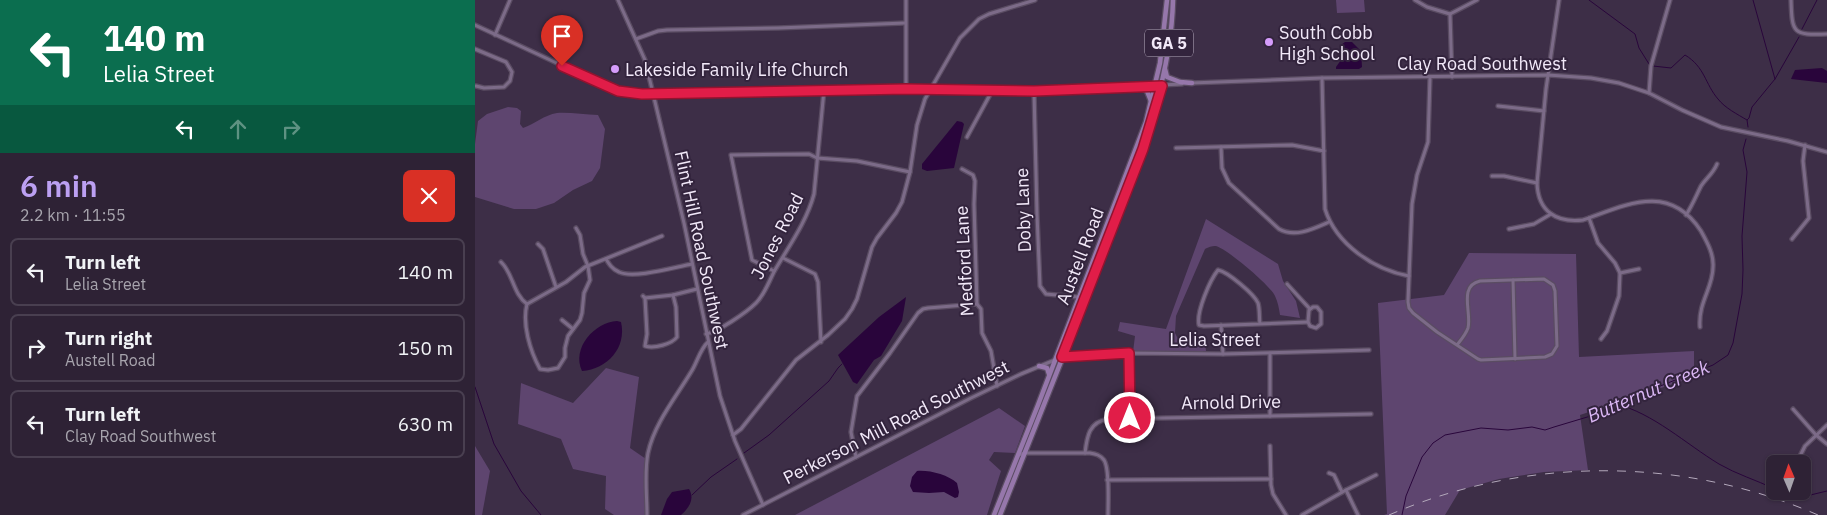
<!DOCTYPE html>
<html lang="en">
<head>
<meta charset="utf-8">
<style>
	:root { --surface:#2e2235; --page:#3a2f41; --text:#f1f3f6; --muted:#a7a4ad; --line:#493f50; --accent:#bca0f2 }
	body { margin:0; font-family:"IBM Plex Sans",sans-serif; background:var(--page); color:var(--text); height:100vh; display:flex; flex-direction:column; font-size:19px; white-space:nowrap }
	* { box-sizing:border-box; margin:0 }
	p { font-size:16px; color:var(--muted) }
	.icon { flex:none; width:28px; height:28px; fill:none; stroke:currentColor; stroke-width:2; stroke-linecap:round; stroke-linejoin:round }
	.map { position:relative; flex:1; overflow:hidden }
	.sheet { display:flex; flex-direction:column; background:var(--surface); width:475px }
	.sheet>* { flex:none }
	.banner { background:#0b6e4f; color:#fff; overflow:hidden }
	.needle { width:32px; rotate:358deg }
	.tools { position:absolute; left:1291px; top:455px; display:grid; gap:10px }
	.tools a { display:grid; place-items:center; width:45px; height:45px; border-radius:8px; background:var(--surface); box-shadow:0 1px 4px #0004,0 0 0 1px var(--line); font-size:25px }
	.pin { position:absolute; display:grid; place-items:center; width:42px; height:42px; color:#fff; margin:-51px -21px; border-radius:50% 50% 50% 0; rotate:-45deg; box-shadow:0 0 5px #0007 }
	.pin .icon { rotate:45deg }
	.me { position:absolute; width:55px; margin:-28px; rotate:0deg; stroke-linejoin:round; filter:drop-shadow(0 0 4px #0008) }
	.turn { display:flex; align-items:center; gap:18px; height:105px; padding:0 20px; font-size:22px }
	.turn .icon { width:65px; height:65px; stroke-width:2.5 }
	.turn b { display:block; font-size:35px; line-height:42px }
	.lanes { display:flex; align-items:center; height:48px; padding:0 20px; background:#0003; justify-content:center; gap:25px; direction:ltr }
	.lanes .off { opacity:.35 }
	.round { display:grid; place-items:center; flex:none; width:52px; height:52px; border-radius:8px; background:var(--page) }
	.head { display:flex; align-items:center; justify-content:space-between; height:85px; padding:0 20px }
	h1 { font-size:30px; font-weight:600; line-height:38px; color:var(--accent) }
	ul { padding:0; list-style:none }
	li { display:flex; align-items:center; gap:15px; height:68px; margin:0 10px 8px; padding:0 10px; border:2px solid var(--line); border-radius:8px }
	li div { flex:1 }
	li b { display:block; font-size:19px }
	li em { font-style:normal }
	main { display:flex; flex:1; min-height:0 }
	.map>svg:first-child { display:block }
	.green { fill:#5e456f }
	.water { fill:#29053b }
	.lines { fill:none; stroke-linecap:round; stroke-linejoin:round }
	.stream { stroke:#29053b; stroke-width:1 }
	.minor-casing { stroke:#5a4c62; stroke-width:5.5 }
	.major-casing { stroke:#5a4c62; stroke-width:7 }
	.minor { stroke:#7c6b88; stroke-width:3 }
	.major { stroke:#9677ab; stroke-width:4.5 }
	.rail { stroke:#b3a8bb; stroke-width:1; stroke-dasharray:9 9; stroke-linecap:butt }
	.route-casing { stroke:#92132f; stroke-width:12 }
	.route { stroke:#e11d48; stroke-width:9 }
	.poi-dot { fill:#d59cfb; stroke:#33243d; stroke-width:2 }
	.labels { text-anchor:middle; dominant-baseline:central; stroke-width:4; stroke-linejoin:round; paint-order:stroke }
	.shield { fill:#33243d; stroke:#b9aec1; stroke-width:1 }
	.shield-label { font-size:16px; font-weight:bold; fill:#f2e9f9 }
	.poi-label { font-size:18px; fill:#f2e9f9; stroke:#33243d; text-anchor:start }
	.street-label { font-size:18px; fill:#f2e9f9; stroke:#33243d }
	.water-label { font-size:19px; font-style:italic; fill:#dbb7f5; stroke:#33243d }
</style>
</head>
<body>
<main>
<section class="sheet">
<div class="banner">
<div class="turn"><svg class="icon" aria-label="left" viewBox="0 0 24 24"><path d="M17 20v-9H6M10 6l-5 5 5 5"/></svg><div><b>140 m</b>Lelia Street</div></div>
<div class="lanes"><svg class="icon" aria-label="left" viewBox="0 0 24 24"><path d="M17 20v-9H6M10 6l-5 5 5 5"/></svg><svg class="icon off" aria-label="ahead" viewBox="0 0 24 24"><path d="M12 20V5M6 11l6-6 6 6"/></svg><svg class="icon off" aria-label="right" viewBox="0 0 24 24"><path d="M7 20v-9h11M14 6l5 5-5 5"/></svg></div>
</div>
<div class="head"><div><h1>6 min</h1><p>2.2 km · 11:55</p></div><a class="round" style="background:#d93025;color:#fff"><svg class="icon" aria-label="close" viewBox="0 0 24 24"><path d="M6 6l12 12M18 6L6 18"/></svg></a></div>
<ul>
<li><svg class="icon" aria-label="left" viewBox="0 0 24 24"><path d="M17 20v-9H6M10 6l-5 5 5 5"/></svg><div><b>Turn left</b><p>Lelia Street</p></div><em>140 m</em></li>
<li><svg class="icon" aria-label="right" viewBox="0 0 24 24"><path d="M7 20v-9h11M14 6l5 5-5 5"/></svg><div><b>Turn right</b><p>Austell Road</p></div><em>150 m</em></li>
<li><svg class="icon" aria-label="left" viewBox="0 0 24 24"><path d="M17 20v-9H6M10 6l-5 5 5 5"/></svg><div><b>Turn left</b><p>Clay Road Southwest</p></div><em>630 m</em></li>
</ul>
</section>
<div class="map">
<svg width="1352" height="515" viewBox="0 0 1352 515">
	<rect width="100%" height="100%" fill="#3d2e47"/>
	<g class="green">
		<polygon points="861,0 889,0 890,12 862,13"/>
		<path d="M33,107L42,108L46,111L45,124L48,128C60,124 69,115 82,113C94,112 110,115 123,115L130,129L125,168L117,181L98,190L79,203L61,209H39L0,197V144L3,121L12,114Z"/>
		<path d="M731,219L803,264L808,281L821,301L825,318L805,315C804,309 803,302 800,296C795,285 752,249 741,246C736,246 734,247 730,249L701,316L700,333L704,341L730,342L731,351L658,352L660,336L643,331L645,322L691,329Z"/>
		<polygon points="994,253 1101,254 1104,357 1219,351 1219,377 1105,415 1113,470 1069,472 1024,479 985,490 970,515 909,515 912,514 903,303 969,295"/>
		<polygon points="131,368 164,377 155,448 171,459 172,515 139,515 130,509 131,476 98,469 86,439 43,424 46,383 98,403"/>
		<polygon points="524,408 550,426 540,453 519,452 514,460 526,471 512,515 320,515"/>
		<polygon points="0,446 15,471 7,515 0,515"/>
	</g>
	<g class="water">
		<polygon points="870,42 877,42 886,51 887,67 884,69 861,69 861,67 866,60 866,45"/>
		<polygon points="1347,68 1352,71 1352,83 1316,79 1320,70"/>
		<polygon points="482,121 487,122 489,124 479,168 452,171 447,169 447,164"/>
		<polygon points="431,297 427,321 406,356 399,360 382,384 378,382 363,355 404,317"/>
		<path d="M142,321L146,322C152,348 132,369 107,371C96,348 120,322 142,321Z"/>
		<path d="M442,471C455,470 473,475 482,483L484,492L483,497L480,498L469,492L454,493L438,492L435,486L437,477Z"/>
		<path d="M214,489C220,499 214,508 206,515H186L192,499L197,492Z"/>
	</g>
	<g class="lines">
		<g class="stream">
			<polyline points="1114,0 1160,34 1164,48 1174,64"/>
			<polyline points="1278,0 1300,79"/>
			<polyline points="1327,29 1342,0"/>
			<path d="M1178,66L1196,68L1210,55C1230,67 1230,84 1243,99C1250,108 1262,114 1272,120"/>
			<polyline points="1273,127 1272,120 1274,118 1277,107 1300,79 1324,37"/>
			<polyline points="0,387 19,444 46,491 66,515"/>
			<path d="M1141,404C1178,413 1211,444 1244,464C1261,474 1281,480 1300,489"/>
			<polyline points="269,453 294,435 354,381 363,368 367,364"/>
			<polyline points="1305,491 1327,497 1352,491"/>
			<polyline points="217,495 236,477 262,459"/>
			<polyline points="927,515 931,496 947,457 958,443 970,435 1006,428 1033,430 1057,427 1070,430 1079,427 1119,415 1140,404 1238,365 1253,355 1258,343 1267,294 1268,270 1267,236 1272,172 1268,150 1271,139"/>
		</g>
		<defs>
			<g id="minor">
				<polyline points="143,0 170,60 209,223 245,396 260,441 288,505"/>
				<polyline points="940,0 952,7 975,14"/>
				<path d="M1084,0L1071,89L1062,183C1063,212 1082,223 1108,220C1151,205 1194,182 1226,231C1232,242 1239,254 1238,267C1238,288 1223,302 1225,327"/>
				<path d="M1316,0C1317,34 1318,35 1352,34"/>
				<polyline points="975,14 977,77"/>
				<polyline points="975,14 1002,0"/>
				<polyline points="0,25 127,84 155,93 223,94 431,89 559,91 707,84"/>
				<polyline points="20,35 35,0"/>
				<polyline points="161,39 183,31 192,30 303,28 430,23"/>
				<polyline points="0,49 31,62 37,72 35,81 29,87 9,88 1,86"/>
				<path d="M955,77L953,142L942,175L937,204L933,302L934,308L938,313L962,332L1003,359L1006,360L1070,357L1077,354L1082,346L1080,291L1078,285L1069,279L1005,281C983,286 997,313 993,328C991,334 986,340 982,345"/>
				<path d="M847,78L850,209C861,244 899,270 934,276"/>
				<polyline points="716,83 847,78 1073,75 1116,78 1144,83 1174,93 1207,110 1246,127 1313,141 1352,152"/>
				<polyline points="431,89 431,0"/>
				<polyline points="559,91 562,214 565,286 571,294 603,297"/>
				<polyline points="1174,93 1176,66 1195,0"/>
				<polyline points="1023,106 1069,111"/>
				<polyline points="492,137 517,91"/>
				<path d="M746,147L747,168L754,183L804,229C820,238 838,229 854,222"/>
				<polyline points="701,148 817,145 849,151"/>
				<polyline points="487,169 498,175 500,181 499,204 502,304 506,309 507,333 516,351 522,386"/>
				<polyline points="1017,176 1029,176 1062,183"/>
				<path d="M1211,215C1217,206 1221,196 1226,186C1231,178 1238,174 1242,164"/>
				<polyline points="1114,218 1123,243 1140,263 1145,273 1144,296 1132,331 1126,339"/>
				<polyline points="1034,229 1059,224 1076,214"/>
				<polyline points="1317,239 1334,218 1328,161 1330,145"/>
				<polyline points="63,244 68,249 81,287"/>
				<polyline points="308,258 340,274 343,282 346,342"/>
				<path d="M131,259C134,264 137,269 144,272C159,279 200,267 217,264"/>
				<path d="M26,262C38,273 38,294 52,304"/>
				<polyline points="299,271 277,260 256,155 334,154 342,158 382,161 435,172"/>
				<polyline points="1145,273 1164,269"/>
				<polyline points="1038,280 1040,359"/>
				<polyline points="812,284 835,309"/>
				<polyline points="168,296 170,298 198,295 222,289"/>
				<path d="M170,298L172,334L170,346C179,349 197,344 202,337L201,307L198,295"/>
				<path d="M52,304C47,324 55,351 65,369L73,370L83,368L90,357V348L93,336L105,320L107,313L109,293L115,280L113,266L108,254L105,235L101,228"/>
				<polyline points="52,304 91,282 110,267 187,236"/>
				<polygon points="838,307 842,307 846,312 846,324 841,328 835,326 833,322 834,310"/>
				<polyline points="87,320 98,329"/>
				<path d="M785,324C784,317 785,310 783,303C779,294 753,272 743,270C735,280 721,312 724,325L729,326L833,322"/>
				<polyline points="746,325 748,354"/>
				<path d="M231,334C243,332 272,312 281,303C290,294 294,281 300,270C314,246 332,221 339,194L349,90"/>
				<polyline points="654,353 655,418"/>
				<polyline points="795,353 795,416"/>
				<polyline points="1318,409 1341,435 1352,444"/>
				<polyline points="258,435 266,429 321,360 353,335 370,319 377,309 382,299 397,247 402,238 421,213 427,202 435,172 442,125 450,99 485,38 504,19 514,14 560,0"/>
				<polyline points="795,446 796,485 798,494 811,515"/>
				<path d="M610,453C612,436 614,422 633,419L896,414"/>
				<path d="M543,455L550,453H615C621,454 625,455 629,460C635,469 633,503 633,515"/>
				<polyline points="381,457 376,432 382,396 415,353 443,313 448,309 453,308 502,304"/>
				<polyline points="1323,460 1330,446 1352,425"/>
				<polyline points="854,473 859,475 867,492"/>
				<polyline points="632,480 796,479"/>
				<polyline points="871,490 883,515"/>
				<path d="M172,515C172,495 169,473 173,453C179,424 201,397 216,372C222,363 225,349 233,342"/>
				<polyline points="268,515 496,398 546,374 587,357 654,353 748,354 894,350"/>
				<polyline points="827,515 871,490 901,475"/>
			</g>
			<g id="major">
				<polyline points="690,69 692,77 705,82 717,83"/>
				<polyline points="663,86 672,91 676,101"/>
				<polyline points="564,366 572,368 574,374"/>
				<polyline points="519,515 563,405 671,122 685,63 692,0"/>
				<path d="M525,515C562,422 599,330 635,236C663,160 696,83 698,0"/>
			</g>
		</defs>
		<use href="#minor" class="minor-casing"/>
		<use href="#major" class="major-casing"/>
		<use href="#minor" class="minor"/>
		<use href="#major" class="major"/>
		<path class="rail" d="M914,515C1050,456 1208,456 1343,515"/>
	</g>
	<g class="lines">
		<defs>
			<polyline id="route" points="87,66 143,91 167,94 431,89 559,91 687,86 668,149 587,357 654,353 655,418"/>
		</defs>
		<use href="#route" class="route-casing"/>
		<use href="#route" class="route"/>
	</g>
	<g class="poi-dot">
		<circle cx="794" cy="42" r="5"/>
		<circle cx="140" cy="69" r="5"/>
	</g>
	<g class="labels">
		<rect class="shield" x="670" y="29.5" width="48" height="27" rx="4"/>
		<g class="shield-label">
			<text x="694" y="43">GA 5</text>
		</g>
		<g class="poi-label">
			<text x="804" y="32">South Cobb<tspan x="804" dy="21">High School</tspan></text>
			<text x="150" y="69">Lakeside Family Life Church</text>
		</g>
		<g class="street-label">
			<text x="1007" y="63">Clay Road Southwest</text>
			<text transform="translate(548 210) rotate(-92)">Doby Lane</text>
			<text transform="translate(302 236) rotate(-63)">Jones Road</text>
			<text transform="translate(227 250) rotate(78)">Flint Hill Road Southwest</text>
			<text transform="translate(605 256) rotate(-69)">Austell Road</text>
			<text transform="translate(489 261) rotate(-93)">Medford Lane</text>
			<text x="740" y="339">Lelia Street</text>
			<text transform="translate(756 402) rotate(-1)">Arnold Drive</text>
			<text transform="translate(421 422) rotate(-27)">Perkerson Mill Road Southwest</text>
		</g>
		<g class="water-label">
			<text transform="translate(1173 391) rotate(-23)">Butternut Creek</text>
		</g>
	</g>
</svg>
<div class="tools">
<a><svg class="needle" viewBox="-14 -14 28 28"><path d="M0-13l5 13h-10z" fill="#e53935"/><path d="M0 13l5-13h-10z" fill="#a7a4ad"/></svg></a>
</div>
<div class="pin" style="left:87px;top:66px;background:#d93025"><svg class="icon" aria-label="arrive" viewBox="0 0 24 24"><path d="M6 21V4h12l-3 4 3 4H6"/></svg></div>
<svg class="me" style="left:655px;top:418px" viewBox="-20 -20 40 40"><circle r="17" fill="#e11d48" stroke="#fff" stroke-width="3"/><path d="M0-11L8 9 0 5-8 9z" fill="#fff"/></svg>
</div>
</main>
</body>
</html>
